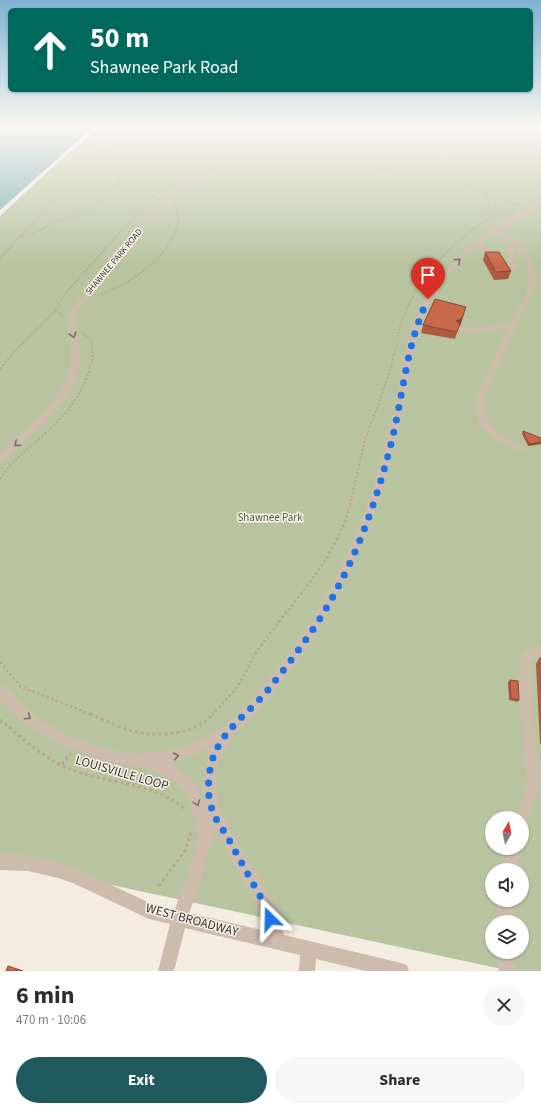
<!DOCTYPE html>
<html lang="en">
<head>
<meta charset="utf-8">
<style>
	:root { --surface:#fff; --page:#f7f7f7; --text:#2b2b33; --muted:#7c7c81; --accent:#1f5a5e }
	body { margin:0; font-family:"Source Sans 3",sans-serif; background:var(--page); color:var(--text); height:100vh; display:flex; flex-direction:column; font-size:15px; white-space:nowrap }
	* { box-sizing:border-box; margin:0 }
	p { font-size:13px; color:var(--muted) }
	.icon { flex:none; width:22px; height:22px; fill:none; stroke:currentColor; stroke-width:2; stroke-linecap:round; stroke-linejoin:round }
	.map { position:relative; height:971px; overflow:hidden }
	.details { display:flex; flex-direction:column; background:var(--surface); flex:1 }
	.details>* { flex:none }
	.guide { position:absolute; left:8px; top:8px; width:525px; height:84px; border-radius:6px; box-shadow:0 1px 3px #0004; background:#00695c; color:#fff; overflow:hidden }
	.needle { width:26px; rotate:9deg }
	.fabs { position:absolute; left:485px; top:811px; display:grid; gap:8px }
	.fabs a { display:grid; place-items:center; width:44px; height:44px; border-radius:50%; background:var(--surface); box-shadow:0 1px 3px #0004; font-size:20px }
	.pin { position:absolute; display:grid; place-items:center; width:34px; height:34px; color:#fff; margin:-41px -17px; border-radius:50% 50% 50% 0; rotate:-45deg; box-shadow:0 0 4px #0007 }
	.pin .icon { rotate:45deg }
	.me { position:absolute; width:44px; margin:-22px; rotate:338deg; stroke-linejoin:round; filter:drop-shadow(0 0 3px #0008) }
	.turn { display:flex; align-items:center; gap:14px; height:84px; padding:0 16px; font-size:18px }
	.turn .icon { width:52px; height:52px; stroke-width:2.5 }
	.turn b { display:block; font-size:28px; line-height:34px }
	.round { display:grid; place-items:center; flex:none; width:42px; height:42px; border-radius:21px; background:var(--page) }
	.summary { display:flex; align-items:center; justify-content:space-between; height:68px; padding:0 16px }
	h1 { font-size:24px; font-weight:700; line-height:30px }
	.button { display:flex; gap:8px; margin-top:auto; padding:8px 16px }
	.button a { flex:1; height:46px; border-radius:24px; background:var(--accent); color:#fff; font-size:16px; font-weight:700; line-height:46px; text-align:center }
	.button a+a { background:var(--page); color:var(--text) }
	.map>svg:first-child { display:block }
	.green { fill:#b8c4a0; fill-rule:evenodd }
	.water { fill:#7fb0b2 }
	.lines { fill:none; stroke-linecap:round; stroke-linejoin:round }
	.path-far4 { stroke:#b9a596; stroke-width:1; stroke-dasharray:1 1; stroke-linecap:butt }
	.path-far3 { stroke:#b9a596; stroke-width:1.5; stroke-dasharray:1.5 1.5; stroke-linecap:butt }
	.path-far2 { stroke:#b9a596; stroke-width:2; stroke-dasharray:2 2; stroke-linecap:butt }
	.path-far1 { stroke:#b9a596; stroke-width:2.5; stroke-dasharray:2.5 2.5; stroke-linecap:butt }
	.path { stroke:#b9a596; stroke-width:3; stroke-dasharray:3 3; stroke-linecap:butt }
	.minor { fill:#cdbbac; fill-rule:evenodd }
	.wall { fill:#ac5a40 }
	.shaded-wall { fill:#8c4a34 }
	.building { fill:#c8694b; stroke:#8c4a34 }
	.oneway { stroke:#7d6f65 }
	.route { stroke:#1a73e8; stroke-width:7; stroke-dasharray:0 12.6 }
	.labels { text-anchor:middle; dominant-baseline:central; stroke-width:3; stroke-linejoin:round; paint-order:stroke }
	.far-street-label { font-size:9px; fill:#3b302b; stroke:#fbf5ee }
	.park-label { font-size:11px; fill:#4a5a2e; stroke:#fbf5ee }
	.near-street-label { font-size:13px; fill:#3b302b; stroke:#fbf5ee }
</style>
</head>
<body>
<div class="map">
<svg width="541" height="971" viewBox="0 0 541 971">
	<rect width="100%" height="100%" fill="#f4ebe1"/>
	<path class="green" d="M98,128H541V971H511L0,861V216L63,158ZM492,818H522V848H492ZM492,870H522V900H492ZM492,922H522V952H492Z"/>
	<polygon class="water" points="0,128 92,128 0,210"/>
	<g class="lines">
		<g class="path-far4">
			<polyline points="479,129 527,130"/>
			<polyline points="379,167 379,170 416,173 458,182 521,206"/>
			<polyline points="117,177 126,181"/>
			<path d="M117,184C125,182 130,181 135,188L134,197"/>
			<path d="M484,192C491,202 490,210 484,221"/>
			<polyline points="175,205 179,219 177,228"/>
			<polyline points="28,228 84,168 129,128"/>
			<polyline points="43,228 56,221 82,214 95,205 117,184 121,164 133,158"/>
			<polyline points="124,228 153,196 175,184"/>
			<polyline points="475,228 480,224 514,209"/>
		</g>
		<g class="path-far3">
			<polyline points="20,236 28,236 45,227"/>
			<polyline points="0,258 29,227"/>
			<path d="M95,296C129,285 165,262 177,227"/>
			<polyline points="63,316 56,310 65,294 125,227"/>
			<polyline points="82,332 91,340 93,354"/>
			<polyline points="12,354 56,310"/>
			<path d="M394,354C397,344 398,333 401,323C416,281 442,254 476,227"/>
		</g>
		<g class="path-far2">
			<polyline points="0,369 13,353"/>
			<path d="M0,479C13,459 30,447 48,431C70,411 90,383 93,353"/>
			<polyline points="348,513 365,440 390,372 394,353"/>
		</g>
		<g class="path-far1">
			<polyline points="0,662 21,687 93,715"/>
			<path d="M212,715C220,706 229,697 237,687C245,676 250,662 258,650C289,605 331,566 348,512"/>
		</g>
		<g class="path">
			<path d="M90,714C105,720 122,729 137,732C162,737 196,734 213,714"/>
			<path d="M0,720C23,738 45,760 72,770C110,784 154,782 186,810"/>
			<polyline points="62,764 71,753"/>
			<polyline points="159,886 186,849 191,831"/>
		</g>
		<g class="minor">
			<path d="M239,128H244C240,138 241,151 234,160C221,177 197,180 180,193C161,208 79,299 76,319C75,332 80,344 80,356C79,401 33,433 3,460L0,461V453L43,413L61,390L67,377L71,362L68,319L69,313L77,302L106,265L163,202L183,186L218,169L230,158Z"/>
			<path d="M431,128H436L429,137L419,141L428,149L446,153L450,149L458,151L469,132V128H475V132L462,154L451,153L450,154L454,156L451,158L424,151L414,142L395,145L392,143C405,136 422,143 431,128Z"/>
			<polygon points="532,128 541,128 541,132 532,129"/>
			<path d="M541,201V206L501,230L519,241L536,270V283L485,395C481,427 499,434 524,447L526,449L524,451C518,453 513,449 507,446C484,434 472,423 477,395L508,328C496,330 464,337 455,329L459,327L478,328L511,323C517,308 533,287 528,270C526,261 518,251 513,242L509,240L515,253L514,258L519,266L514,271H510L508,270L512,266L508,258C509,250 503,237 496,233L482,243L487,248L493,258L492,259H488L482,250L477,247L451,272L440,286L425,313L414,349L399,428L385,482L366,536L340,592L312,641L295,665L258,711L231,738L221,756L218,765L216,781L218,806L273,902L284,935L401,963L407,965L409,971H366L316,959L315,971H299L300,955L185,928L174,971H158L170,924L149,919L73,883L58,878L28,871L0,870V854L28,855L58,862L81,871L150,903L175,909L185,881L198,836L191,804L182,788L172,780L147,767H133L104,761L56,742L21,721L0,700V684C11,688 19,703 29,711C58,733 95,749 131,753C159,756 200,744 223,727C236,718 247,704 257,692C315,627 355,550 379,467C387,440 393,413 399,385C404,356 409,326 424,300C445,263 478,237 514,216C523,211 532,205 541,201ZM210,748C203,765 202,780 203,799L192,778L170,764ZM215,829L260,911L266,931L189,913L201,881Z"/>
			<polygon points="541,645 541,657 532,659 531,662 536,749 541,774 541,782 527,823 522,825 522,818 515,818 528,779 522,749 519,662 524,651"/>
			<polygon points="506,848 520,848 517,870 501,870"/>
			<polygon points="498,900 514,900 513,922 497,922"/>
			<polygon points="498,952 514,952 515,971 499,971"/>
		</g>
	</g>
	<g class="wall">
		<polygon points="485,252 511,271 508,279 494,280 483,260"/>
		<polygon points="466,307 464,314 460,326 459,326 455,339 421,333 423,325"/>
		<polygon points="523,431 541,438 528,446 522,434"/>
		<polygon points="540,657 541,657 541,744 540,744 536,664"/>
		<polygon points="510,680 519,700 518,702 509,700 508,682"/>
	</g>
	<g class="shaded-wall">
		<polygon points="466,307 464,314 460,326 459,326 455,339 457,332 456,321"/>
		<polygon points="541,442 541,444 528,446 529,444"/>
	</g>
	<g class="building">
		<polygon points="485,252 499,252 511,271 496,272"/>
		<polygon points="435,299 466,307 462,318 456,321 460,324 457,332 423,325"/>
		<polygon points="523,431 541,438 541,442 529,444"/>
		<polygon points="510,680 518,681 519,700 511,698"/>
		<polygon points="8,966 23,971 6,971"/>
	</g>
	<defs><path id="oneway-chevron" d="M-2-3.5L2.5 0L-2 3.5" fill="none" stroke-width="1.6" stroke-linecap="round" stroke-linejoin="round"/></defs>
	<g class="oneway">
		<use href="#oneway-chevron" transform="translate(458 261) rotate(-43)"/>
		<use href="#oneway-chevron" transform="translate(73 335) rotate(75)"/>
		<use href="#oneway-chevron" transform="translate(17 444) rotate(138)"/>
		<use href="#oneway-chevron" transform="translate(28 717) rotate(37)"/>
		<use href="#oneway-chevron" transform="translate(176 756) rotate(-12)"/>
		<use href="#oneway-chevron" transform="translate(197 803) rotate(69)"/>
	</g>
	<linearGradient id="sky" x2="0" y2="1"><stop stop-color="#7eb2d2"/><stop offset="0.48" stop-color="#faf6f2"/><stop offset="1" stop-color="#faf6f2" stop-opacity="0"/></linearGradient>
	<rect width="541" height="264" fill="url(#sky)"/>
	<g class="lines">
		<path class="route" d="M270,919L267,908C253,884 240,860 227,836C222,828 215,819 212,809C207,797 208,778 211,765C218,733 248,714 268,690C294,657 320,623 339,585C363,541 383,480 394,431C404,387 408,340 428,299"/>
	</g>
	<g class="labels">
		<g class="far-street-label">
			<text transform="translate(114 262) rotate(-50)">SHAWNEE PARK ROAD</text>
		</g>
		<g class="park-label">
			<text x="270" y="517">Shawnee Park</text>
		</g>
		<g class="near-street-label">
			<text transform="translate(122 773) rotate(16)">LOUISVILLE LOOP</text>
			<text transform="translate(192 920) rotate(15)">WEST BROADWAY</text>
		</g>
	</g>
</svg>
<div class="fabs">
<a><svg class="needle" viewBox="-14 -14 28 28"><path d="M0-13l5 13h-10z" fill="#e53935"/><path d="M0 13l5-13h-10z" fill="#7c7c81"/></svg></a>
<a><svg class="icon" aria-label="sound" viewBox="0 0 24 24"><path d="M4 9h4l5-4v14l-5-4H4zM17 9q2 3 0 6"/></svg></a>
<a><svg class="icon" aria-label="layers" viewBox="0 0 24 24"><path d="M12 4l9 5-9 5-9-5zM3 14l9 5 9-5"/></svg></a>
</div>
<div class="pin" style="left:428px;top:299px;background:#d93025"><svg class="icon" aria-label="arrive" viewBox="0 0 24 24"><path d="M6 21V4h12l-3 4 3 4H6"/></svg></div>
<svg class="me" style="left:270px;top:919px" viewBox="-20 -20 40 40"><path d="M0-17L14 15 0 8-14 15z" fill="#1a73e8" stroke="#fff" stroke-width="4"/></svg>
<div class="guide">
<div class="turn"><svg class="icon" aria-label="ahead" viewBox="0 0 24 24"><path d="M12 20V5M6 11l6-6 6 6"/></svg><div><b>50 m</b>Shawnee Park Road</div></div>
</div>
</div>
<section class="details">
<div class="summary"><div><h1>6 min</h1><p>470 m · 10:06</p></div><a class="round"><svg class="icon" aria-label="close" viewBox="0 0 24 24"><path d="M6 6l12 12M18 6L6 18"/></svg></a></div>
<div class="button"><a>Exit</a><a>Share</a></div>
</section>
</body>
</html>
